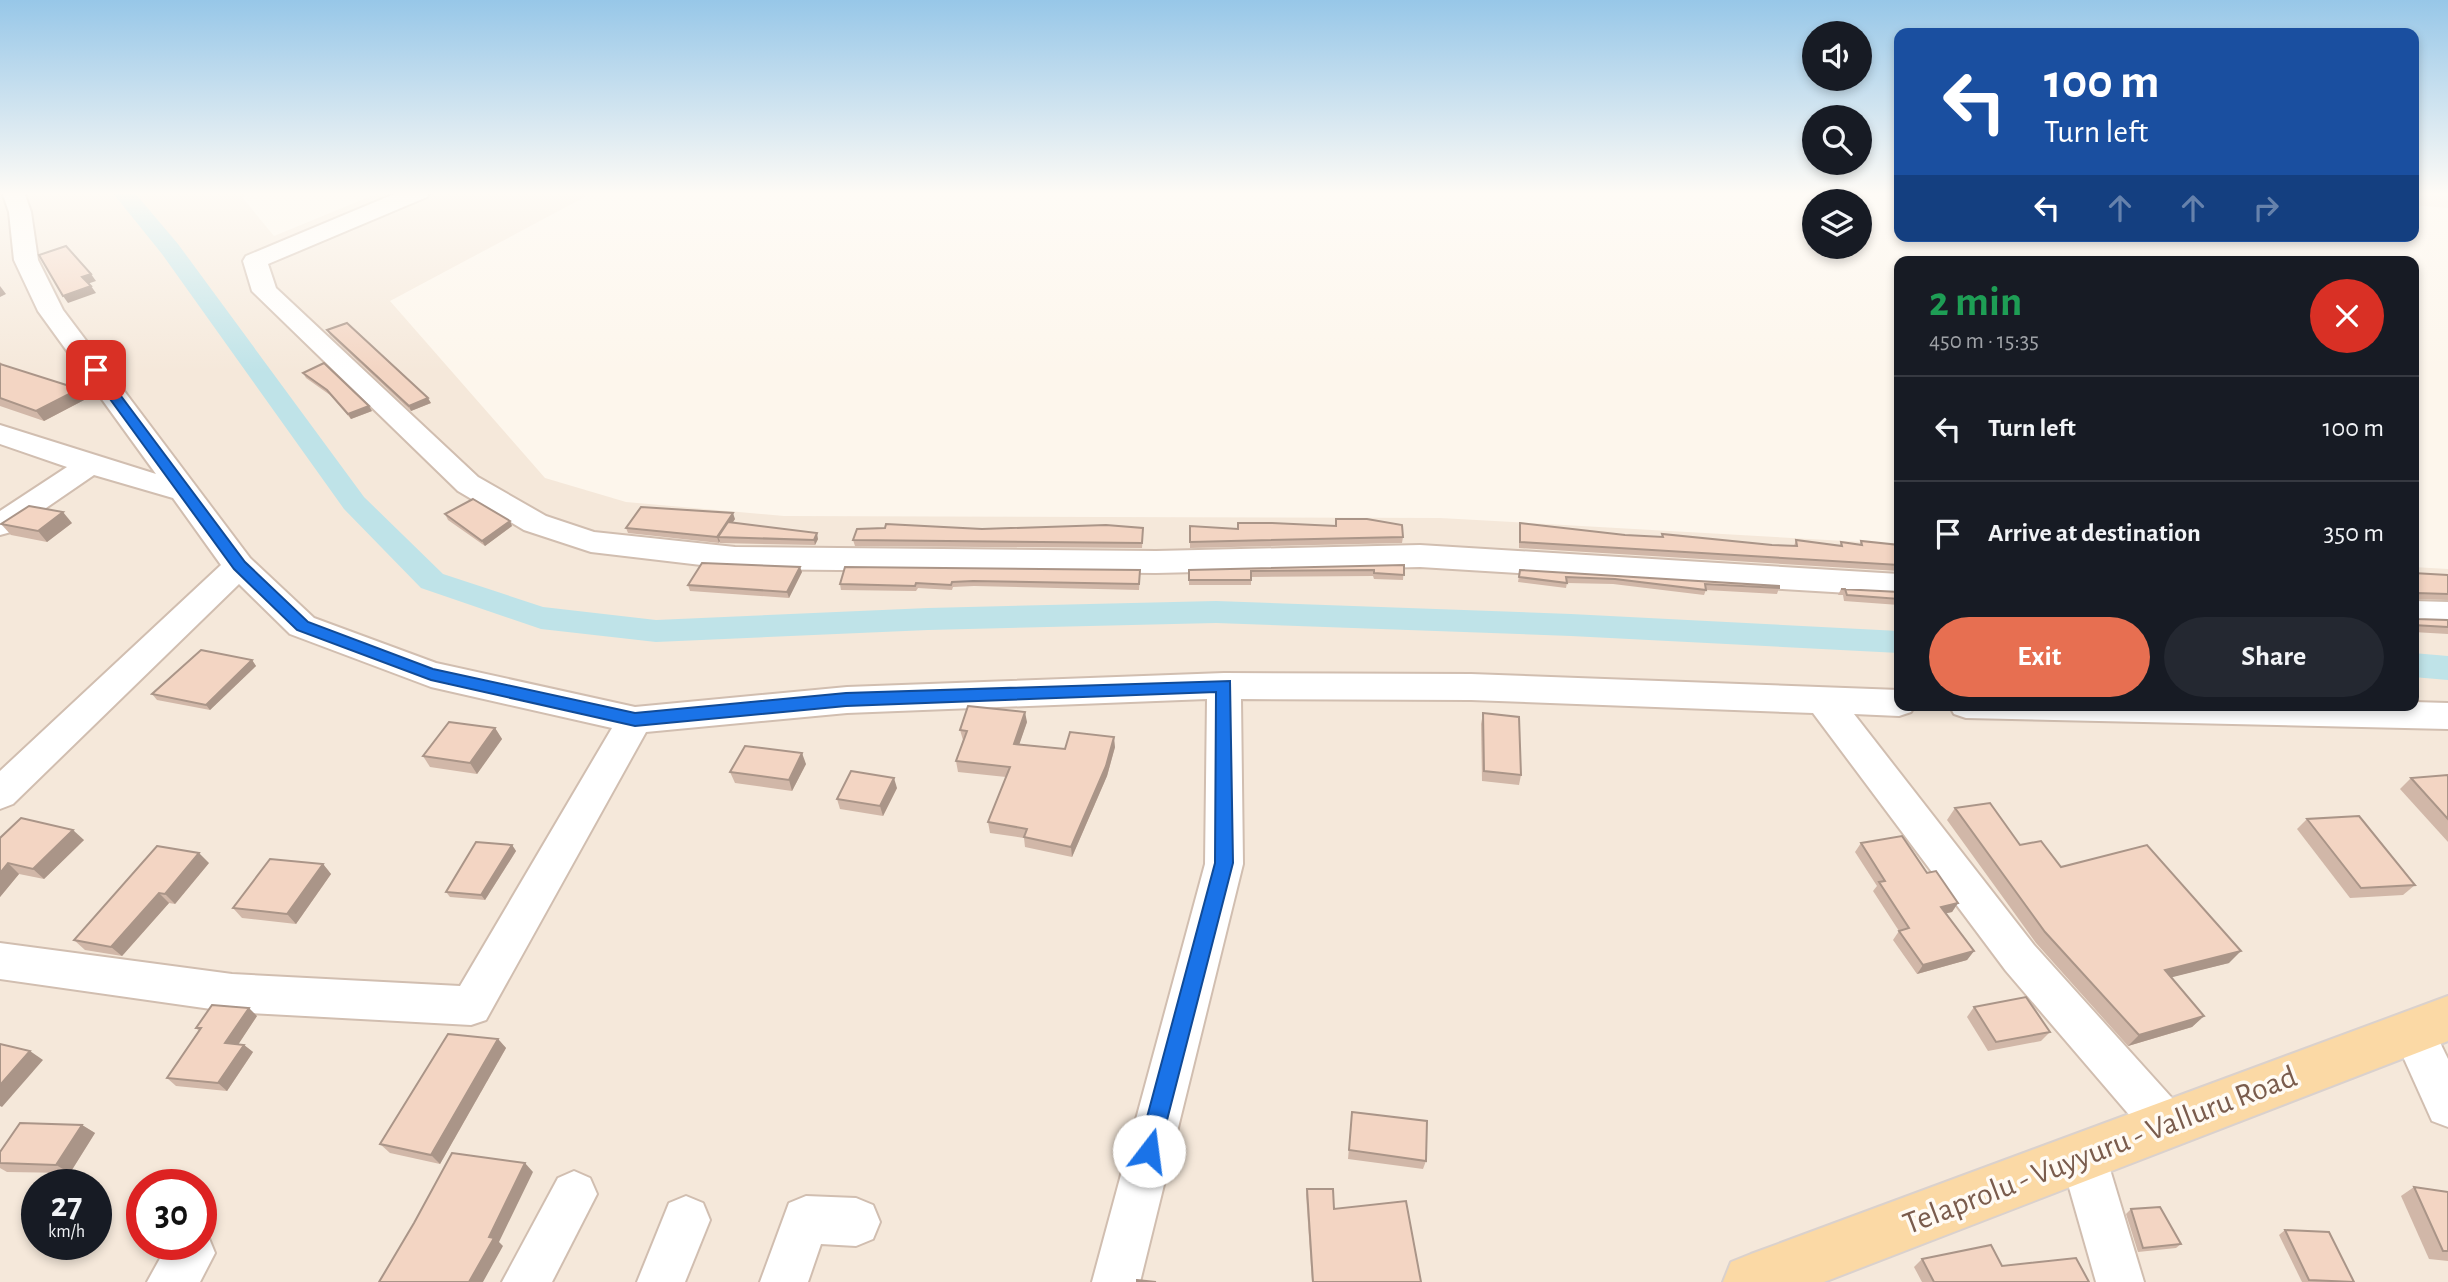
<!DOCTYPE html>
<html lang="en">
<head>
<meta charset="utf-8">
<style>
	:root { --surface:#171b24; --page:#242831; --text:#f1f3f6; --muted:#9ea1a6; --line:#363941; --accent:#e76f51 }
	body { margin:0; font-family:"Alegreya Sans",sans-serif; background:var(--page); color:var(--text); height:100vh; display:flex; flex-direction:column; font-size:26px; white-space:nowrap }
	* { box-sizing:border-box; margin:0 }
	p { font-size:23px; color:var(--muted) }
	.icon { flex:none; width:38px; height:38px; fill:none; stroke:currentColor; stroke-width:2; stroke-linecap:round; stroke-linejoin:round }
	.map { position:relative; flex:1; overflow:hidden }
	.drawer { position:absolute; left:1894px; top:256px; width:525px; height:455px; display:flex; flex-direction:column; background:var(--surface); border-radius:14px; box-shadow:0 4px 10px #0003 }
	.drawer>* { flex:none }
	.guide { position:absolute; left:1894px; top:28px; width:525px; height:214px; border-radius:14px; box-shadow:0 4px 10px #0003; background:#1a4fa0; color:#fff; overflow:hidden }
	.tools { position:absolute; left:1802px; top:21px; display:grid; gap:14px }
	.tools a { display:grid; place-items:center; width:70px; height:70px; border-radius:50%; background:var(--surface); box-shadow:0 4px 10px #0003; font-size:35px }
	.speed { position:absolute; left:21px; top:1169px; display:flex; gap:14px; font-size:35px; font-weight:700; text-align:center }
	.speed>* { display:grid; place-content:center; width:91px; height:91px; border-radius:50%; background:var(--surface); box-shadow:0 4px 10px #0003; line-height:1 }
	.speed small { font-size:18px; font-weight:400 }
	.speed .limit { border:10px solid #d22; background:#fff; color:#111 }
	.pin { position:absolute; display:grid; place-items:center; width:60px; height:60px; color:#fff; margin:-30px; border-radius:14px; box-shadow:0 4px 10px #0006 }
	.me { position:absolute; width:77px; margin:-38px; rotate:15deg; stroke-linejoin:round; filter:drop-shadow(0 0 5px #0008) }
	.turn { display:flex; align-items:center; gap:24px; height:147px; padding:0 35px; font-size:32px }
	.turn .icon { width:91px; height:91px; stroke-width:2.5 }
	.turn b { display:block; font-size:49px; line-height:60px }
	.lanes { display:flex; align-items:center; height:66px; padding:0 35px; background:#0003; justify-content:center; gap:35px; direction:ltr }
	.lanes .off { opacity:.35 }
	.round { display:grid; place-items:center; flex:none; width:74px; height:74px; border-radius:37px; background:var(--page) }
	.head { display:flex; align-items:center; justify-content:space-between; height:119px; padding:0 35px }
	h1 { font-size:42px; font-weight:700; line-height:52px; color:#1e9e55 }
	.button { display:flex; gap:14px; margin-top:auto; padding:14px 35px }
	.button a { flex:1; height:80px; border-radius:42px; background:var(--accent); color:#fff; font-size:28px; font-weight:700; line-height:80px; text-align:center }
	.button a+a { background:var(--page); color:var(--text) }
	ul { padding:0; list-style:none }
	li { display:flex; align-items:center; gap:21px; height:105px; padding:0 35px; border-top:2px solid var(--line) }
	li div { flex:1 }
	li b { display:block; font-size:26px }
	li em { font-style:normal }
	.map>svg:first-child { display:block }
	.residential { fill:#f5e8da; fill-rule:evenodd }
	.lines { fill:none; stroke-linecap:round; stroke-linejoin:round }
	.canal { fill:#bfe3e8; fill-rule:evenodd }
	.minor-casing { stroke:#d1beb0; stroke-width:4 }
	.primary-casing { stroke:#dad1cd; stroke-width:4 }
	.minor { fill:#fff; fill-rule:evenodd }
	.primary { fill:#fbd9a5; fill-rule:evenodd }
	.wall { fill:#d1b7a8 }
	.shaded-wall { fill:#aa9588 }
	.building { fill:#f3d5c3; stroke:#aa9588; stroke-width:2 }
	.route { fill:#1a73e8; stroke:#114b97; stroke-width:2 }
	.labels { text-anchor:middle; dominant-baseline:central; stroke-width:7; stroke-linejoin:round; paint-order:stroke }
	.near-street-label { font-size:32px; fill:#7a5c4d; stroke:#fffaf3 }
</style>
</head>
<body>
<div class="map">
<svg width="2448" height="1282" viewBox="0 0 2448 1282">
	<rect width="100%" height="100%" fill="#fdf6ec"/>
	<g class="residential">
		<path d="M0,192H254L242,197L274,236L381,192H594L390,301L545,478L626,502L784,516L1440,518L1899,544V705H2413V567L2448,569V1282H0ZM37,1185H96V1244H37ZM142,1185H201V1244H142Z"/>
		<polygon points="2413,192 2448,192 2448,208 2413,205"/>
	</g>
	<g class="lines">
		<g class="canal">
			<polygon points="112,192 134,192 178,244 364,497 443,574 543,607 656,620 928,608 1216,601 1571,614 1899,631 1899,653 1571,636 1216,623 928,630 656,642 541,629 421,588 344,509 162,254"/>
			<polygon points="2413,653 2448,656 2448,680 2413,677"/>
		</g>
		<defs>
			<g id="minor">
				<polygon points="2,192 24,192 31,212 38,260 63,310 250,558 314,618 436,663 635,707 847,687 1224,673 1471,674 1899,690 1899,705 1915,705 1911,712 1899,716 1854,714 2034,945 2181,1108 2187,1123 2181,1138 2165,1145 2149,1138 2006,971 1813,713 1471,700 1241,699 1243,864 1140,1282 1092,1282 1205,864 1207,699 847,713 646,732 486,1020 471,1025 232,1012 0,979 0,943 232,974 460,986 612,728 431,687 290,634 239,584 13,804 0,809 0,771 221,565 173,498 94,475 11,532 0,535 0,511 67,467 0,444 0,425 156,474 38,311 14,260 9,212"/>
				<polygon points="399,192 430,192 427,197 268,264 276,288 478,477 546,516 594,532 735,547 1156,551 1420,545 1899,574 1899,596 1420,567 1156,573 735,569 591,552 524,530 458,491 252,291 243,261 246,256"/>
				<polygon points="2413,601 2448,602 2448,624 2413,623"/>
				<polygon points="2413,702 2448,703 2448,729 1966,718 1954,714 1949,705 2413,705"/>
				<polygon points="2413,1012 2428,1018 2448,1059 2448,1127 2432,1121 2392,1032 2398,1018"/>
				<polygon points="2083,1133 2099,1140 2106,1156 2144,1282 2096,1282 2060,1156 2067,1140"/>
				<polygon points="574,1171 590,1178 597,1194 552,1282 502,1282 558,1178"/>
				<polygon points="686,1196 703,1203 710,1220 685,1282 637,1282 669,1203"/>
				<polygon points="806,1196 856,1198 873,1205 880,1222 873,1239 856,1246 821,1244 808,1282 760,1282 789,1203"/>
				<polygon points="201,1233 208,1236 215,1253 200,1282 147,1282 168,1244 201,1244"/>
			</g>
			<polygon id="primary" points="2448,996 2448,1041 1824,1282 1723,1282 1731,1262 1751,1254"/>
		</defs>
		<use href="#minor" class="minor-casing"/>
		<use href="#primary" class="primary-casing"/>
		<use href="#minor" class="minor"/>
		<use href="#primary" class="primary"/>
	</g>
	<g class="wall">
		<polygon points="327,330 431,403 411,411 330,335"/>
		<polygon points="0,362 3,365 86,399 44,421 0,406"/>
		<polygon points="303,373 372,411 351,419 330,395 306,378"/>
		<polygon points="445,514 512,526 485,546 448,520"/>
		<polygon points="735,519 732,523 818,539 815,545 720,543 720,541 719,543 628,533 626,528"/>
		<polygon points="1336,519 1403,537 1402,543 1190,548 1190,526 1238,529 1335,526"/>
		<polygon points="72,523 47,542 11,535 1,524"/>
		<polygon points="1520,523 1625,535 1662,537 1662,534 1772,545 1794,546 1796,540 1840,546 1841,542 1860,545 1861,541 1899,545 1899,571 1519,548 1519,529"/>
		<polygon points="982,529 1143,533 1142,548 855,546 853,540"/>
		<polygon points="1404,565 1403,580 1374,579 1373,576 1251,577 1251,585 1189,585 1189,570"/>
		<polygon points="1520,570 1779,588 1777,594 1706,590 1704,595 1613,584 1567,583 1566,588 1518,582"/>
		<polygon points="802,572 789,598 690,591 688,585"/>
		<polygon points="2413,573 2448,575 2448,600 2417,599 2417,619 2448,620 2448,634 2413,632"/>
		<polygon points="1140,575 1139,590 974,586 953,587 952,590 918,588 916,591 841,590 840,584"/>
		<polygon points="1841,589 1899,592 1899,605 1844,601 1843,595 1838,595"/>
		<polygon points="252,660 256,666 210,710 157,700 152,694"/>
		<polygon points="1483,713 1521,775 1519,785 1482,781 1481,724"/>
		<polygon points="1027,722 1019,744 1065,749 1115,747 1107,776 1072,857 1025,847 1024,838 990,833 988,822 1006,777 958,772 956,761 963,740 960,730"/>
		<polygon points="495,728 502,739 477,774 430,767 423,756"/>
		<polygon points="806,764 792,791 735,783 730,772"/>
		<polygon points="2448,775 2448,842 2400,789 2411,778"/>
		<polygon points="897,788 883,816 840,809 837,799"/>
		<polygon points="1955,808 2020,845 2061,867 2229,963 2171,977 2204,1016 2192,1027 2128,1046 2036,943 1947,820"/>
		<polygon points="2307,819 2415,885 2403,895 2350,898 2297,829"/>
		<polygon points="0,838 84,840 44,879 19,874 0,897"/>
		<polygon points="1861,843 1958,903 1952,912 1946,913 1974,951 1967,960 1917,974 1893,940 1899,931 1873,891 1877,886 1855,852"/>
		<polygon points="512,845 516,851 485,900 450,897 446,892"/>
		<polygon points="209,863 175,904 169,903 122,956 85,950 74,940"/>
		<polygon points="323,864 331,874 296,924 242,918 233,908"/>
		<polygon points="1974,1007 2050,1032 2041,1041 1988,1051 1967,1017"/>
		<polygon points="257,1016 238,1044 244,1045 253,1052 227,1091 176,1086 167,1078 199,1031 196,1028"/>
		<polygon points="498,1039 506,1048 440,1164 390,1153 380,1144"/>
		<polygon points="1352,1112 1426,1161 1423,1169 1348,1159"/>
		<polygon points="82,1125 95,1133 70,1173 7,1172 0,1168 0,1152"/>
		<polygon points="2414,1187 2448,1192 2448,1261 2429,1259 2401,1196"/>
		<polygon points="1307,1189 1334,1209 1421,1282 1312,1282 1306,1194"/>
		<polygon points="2131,1209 2181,1244 2176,1248 2138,1252 2126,1214"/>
		<polygon points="2285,1230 2354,1282 2302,1282 2279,1235"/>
		<polygon points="1922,1259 2002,1266 2089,1282 1922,1282 1914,1267"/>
	</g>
	<g class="shaded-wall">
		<polygon points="91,274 96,281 87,284 82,277"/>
		<polygon points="0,286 6,294 0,297"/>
		<polygon points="91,286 96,293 68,303 63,296"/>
		<polygon points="79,389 86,399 44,421 36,411"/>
		<polygon points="428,398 431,403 411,411 409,406"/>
		<polygon points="369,406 372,411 351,419 348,414"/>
		<polygon points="63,512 72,523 47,542 38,531"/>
		<polygon points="733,513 735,519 722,538 718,537 720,541 719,543 717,537"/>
		<polygon points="510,521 512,526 485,546 482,541"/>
		<polygon points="817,533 818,539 815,545 814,540"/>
		<polygon points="800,567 802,572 789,598 787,592"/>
		<polygon points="252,660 256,666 210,710 206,705"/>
		<polygon points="1025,712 1027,722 1016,754 1014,744"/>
		<polygon points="495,728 502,739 477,774 470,763"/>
		<polygon points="1114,737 1115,747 1107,776 1072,857 1071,847"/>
		<polygon points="802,753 806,764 792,791 789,780"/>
		<polygon points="894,778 897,788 883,816 880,806"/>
		<polygon points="73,830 84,840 44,879 33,869"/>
		<polygon points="512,845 516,851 485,900 481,895"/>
		<polygon points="199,853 209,863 175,904 165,894"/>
		<polygon points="8,863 19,874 0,897 0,873"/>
		<polygon points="323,864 331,874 296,924 287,914"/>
		<polygon points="159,893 169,903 122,956 111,947"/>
		<polygon points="1958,903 1952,912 1934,916 1941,907"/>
		<polygon points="1974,951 1967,960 1917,974 1923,965"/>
		<polygon points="2241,951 2229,963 2153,982 2165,970"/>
		<polygon points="249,1008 257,1016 234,1051 225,1043"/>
		<polygon points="2204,1016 2192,1027 2128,1046 2139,1035"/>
		<polygon points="498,1039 506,1048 440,1164 431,1155"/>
		<polygon points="244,1045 253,1052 227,1091 218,1083"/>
		<polygon points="30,1051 43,1060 2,1107 0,1106 0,1085"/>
		<polygon points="82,1125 95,1133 70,1173 56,1165"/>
		<polygon points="525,1163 533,1172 499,1242 503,1246 483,1282 469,1282 489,1237"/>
	</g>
	<g class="building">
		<polygon points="66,246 91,274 82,277 91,286 63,296 39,255"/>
		<polygon points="347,323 428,398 409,406 327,330"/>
		<polygon points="324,363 369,406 348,414 327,390 303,373"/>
		<polygon points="0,364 79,389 36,411 0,398"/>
		<polygon points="473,499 510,521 482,541 445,514"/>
		<polygon points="29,506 63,512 38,531 1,524"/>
		<polygon points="641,507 733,513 717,537 626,528"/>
		<polygon points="1336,519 1367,519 1402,525 1403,537 1190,542 1190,526 1238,529 1238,523 1272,523 1336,526"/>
		<polygon points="728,522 817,533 814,540 718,537"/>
		<polygon points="1520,523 1625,535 1663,537 1662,534 1772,545 1797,546 1796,540 1842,546 1841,542 1862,545 1861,541 1899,545 1899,565 1520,542"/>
		<polygon points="886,524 982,529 1106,525 1143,528 1142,543 853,540 857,529 885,528"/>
		<polygon points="702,563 800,567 787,592 688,585"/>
		<polygon points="1404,565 1404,575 1374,573 1374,570 1251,571 1251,580 1189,580 1189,570"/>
		<polygon points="845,567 1140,570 1139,584 973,581 952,582 951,585 916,583 915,586 840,584"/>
		<polygon points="1520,570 1779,586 1779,588 1705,584 1706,590 1615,579 1566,577 1567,583 1519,577"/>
		<polygon points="2413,573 2448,575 2448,594 2417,593 2417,619 2448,620 2448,627 2413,625"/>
		<polygon points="1841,589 1899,592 1899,599 1847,595 1845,589"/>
		<polygon points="201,650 252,660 206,705 152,694"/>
		<polygon points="968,706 1025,712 1014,744 1065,749 1070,732 1114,737 1106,766 1071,847 1024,837 1027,829 988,822 1010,767 956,761 967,731 960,730"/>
		<polygon points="1483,713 1519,717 1521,775 1484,771"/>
		<polygon points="449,722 495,728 470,763 423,756"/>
		<polygon points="745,746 802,753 789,780 730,772"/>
		<polygon points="851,771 894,778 880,806 837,799"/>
		<polygon points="2448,775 2448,819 2411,778"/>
		<polygon points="1990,803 2020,845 2041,841 2061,867 2147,845 2241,951 2165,970 2204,1016 2139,1035 2045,932 1955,808"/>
		<polygon points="2359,816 2415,885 2361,888 2307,819"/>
		<polygon points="21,818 73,830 33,869 8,863 0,873 0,838"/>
		<polygon points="1902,836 1927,873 1936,871 1958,903 1941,907 1974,951 1923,965 1899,931 1909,928 1879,882 1885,881 1861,843"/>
		<polygon points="476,842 512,845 481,895 446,892"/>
		<polygon points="157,846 199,853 165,894 159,893 111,947 74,940"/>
		<polygon points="270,859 323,864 287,914 233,908"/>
		<polygon points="2026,997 2050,1032 1996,1042 1974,1007"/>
		<polygon points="212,1005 249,1008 225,1043 244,1045 218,1083 167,1078 201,1028 196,1028"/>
		<polygon points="448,1034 498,1039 431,1155 380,1144"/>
		<polygon points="0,1044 30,1051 0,1085"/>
		<polygon points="1352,1112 1427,1121 1426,1161 1349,1150"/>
		<polygon points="20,1123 82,1125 56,1165 0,1163 0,1152"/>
		<polygon points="452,1153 525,1163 489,1237 494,1238 469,1282 379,1282 414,1223"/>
		<polygon points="2414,1187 2448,1192 2448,1251 2443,1251"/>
		<polygon points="1307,1189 1333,1189 1334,1209 1406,1201 1421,1282 1313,1282"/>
		<polygon points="2160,1207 2181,1244 2143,1248 2131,1209"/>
		<polygon points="2285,1230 2329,1232 2354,1282 2309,1280"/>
		<polygon points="1991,1245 2002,1266 2076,1258 2089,1282 1934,1282 1922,1259"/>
		<polygon points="1137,1280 1156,1282 1137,1282"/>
	</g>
	<linearGradient id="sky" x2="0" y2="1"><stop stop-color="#97c7e8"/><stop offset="0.52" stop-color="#fefbf6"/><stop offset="1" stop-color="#fefbf6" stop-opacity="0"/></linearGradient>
	<rect width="2448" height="372" fill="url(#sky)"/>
	<polygon class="route" points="91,368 100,368 245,562 308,622 433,669 635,713 846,693 1230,681 1233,863 1157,1159 1149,1162 1142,1159 1138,1151 1215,863 1216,692 846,706 635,726 431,680 297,630 234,569 91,373"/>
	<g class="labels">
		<g class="near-street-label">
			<text transform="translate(2100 1150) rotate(-21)">Telaprolu - Vuyyuru - Valluru Road</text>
		</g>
	</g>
</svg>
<div class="tools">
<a><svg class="icon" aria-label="sound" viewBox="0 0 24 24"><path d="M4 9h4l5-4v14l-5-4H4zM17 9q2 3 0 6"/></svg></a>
<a><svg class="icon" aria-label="search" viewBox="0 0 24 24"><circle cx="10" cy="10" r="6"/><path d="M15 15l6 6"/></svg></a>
<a><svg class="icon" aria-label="layers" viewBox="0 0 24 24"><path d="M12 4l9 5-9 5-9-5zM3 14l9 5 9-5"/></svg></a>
</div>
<div class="speed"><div>27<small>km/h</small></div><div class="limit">30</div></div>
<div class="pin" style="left:96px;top:370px;background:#d93025"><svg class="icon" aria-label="arrive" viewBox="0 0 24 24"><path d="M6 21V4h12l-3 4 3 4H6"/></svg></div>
<svg class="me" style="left:1149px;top:1151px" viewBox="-20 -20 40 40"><circle r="19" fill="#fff"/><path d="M0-13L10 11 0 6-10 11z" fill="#1a73e8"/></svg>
<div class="guide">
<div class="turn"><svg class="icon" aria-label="left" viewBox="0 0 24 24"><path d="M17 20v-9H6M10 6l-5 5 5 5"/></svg><div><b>100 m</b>Turn left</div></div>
<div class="lanes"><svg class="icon" aria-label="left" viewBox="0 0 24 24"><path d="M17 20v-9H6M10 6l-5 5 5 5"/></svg><svg class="icon off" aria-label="ahead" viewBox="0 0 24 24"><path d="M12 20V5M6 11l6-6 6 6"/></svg><svg class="icon off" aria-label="ahead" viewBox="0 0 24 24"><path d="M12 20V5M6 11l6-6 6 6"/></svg><svg class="icon off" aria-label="right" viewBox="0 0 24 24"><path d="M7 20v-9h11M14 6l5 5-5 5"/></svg></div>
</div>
<section class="drawer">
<div class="head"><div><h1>2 min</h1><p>450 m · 15:35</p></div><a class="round" style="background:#d93025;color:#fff"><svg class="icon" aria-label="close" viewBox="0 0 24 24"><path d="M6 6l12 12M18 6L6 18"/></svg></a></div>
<ul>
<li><svg class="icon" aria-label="left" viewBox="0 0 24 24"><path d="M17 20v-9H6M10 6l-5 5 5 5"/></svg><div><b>Turn left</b></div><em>100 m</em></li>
<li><svg class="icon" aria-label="arrive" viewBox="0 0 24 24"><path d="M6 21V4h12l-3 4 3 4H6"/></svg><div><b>Arrive at destination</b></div><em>350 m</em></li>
</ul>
<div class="button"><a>Exit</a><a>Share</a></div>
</section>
</div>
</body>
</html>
